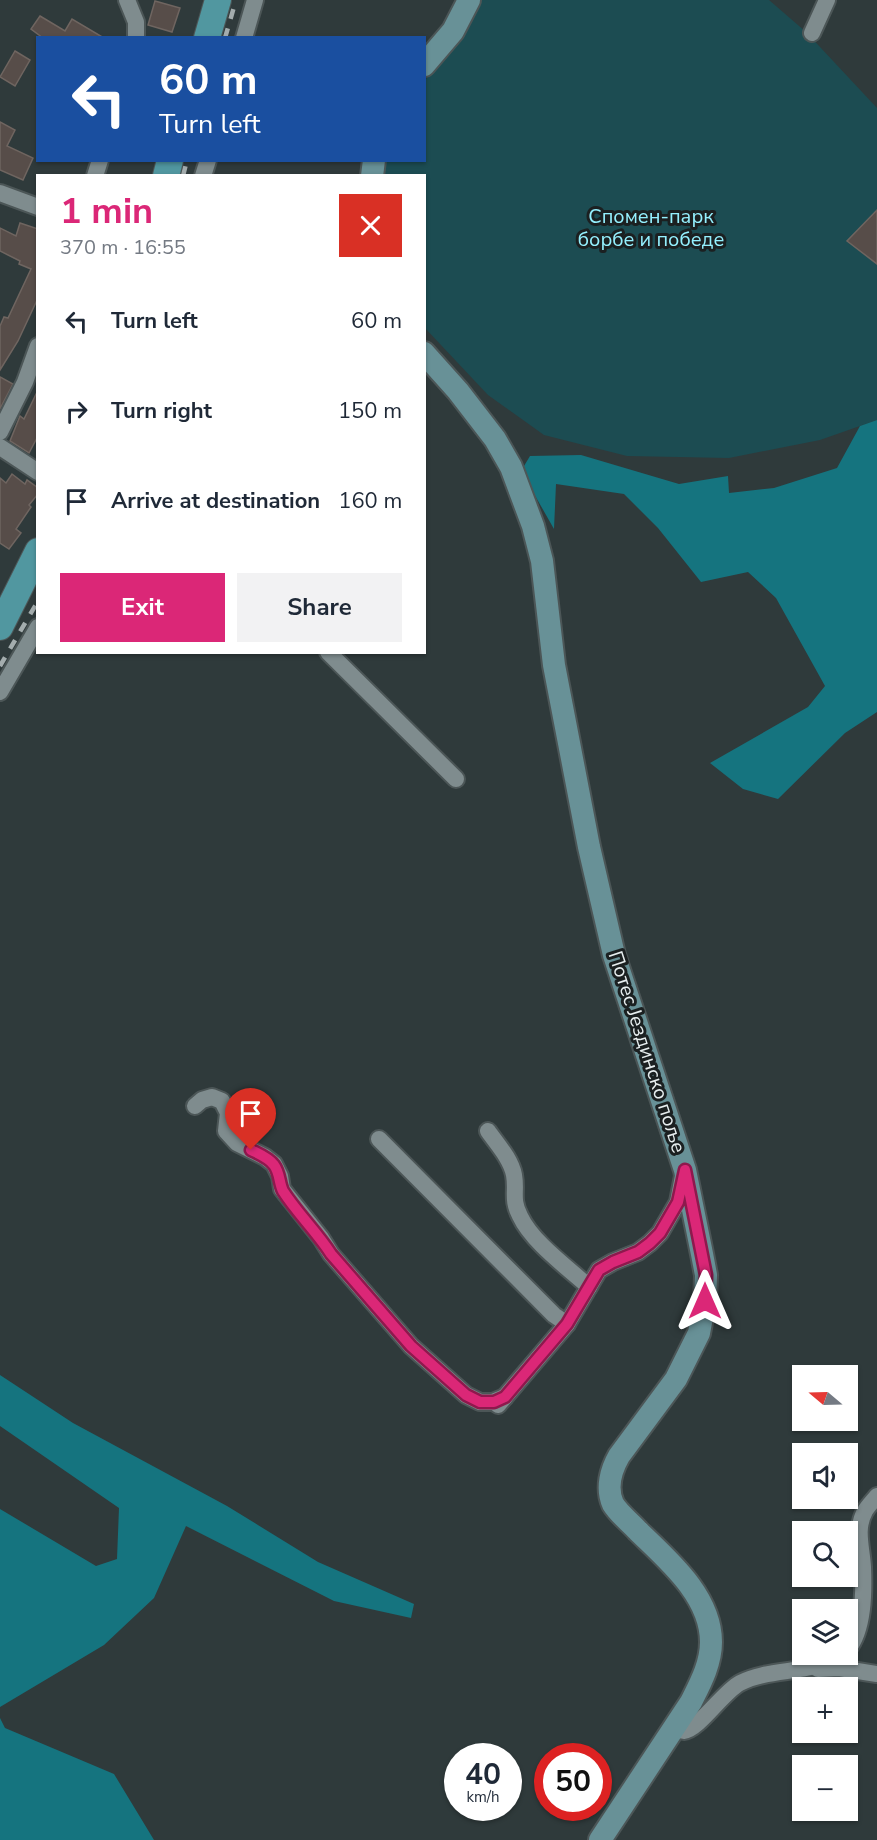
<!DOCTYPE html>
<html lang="en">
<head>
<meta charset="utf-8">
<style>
	:root { --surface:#fff; --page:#f2f2f3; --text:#1f2937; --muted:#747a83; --accent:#db2777 }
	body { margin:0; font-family:"Nunito Sans",sans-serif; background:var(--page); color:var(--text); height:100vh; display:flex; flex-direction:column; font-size:22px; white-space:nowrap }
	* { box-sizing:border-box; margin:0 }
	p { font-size:20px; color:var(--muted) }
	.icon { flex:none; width:33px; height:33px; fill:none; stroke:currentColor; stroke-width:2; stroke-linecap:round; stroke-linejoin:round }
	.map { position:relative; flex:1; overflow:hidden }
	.side { position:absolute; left:36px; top:174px; width:390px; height:480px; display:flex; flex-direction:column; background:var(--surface); border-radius:0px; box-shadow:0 2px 4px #0004 }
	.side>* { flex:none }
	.top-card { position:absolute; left:36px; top:36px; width:390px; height:126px; border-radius:0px; box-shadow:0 2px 4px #0004; background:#1a4fa0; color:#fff; overflow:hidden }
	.needle { width:39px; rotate:289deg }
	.controls { position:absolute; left:792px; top:1365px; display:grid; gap:12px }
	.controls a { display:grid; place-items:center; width:66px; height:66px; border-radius:0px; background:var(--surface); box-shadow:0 2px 4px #0004; font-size:30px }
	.speed { position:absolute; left:444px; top:1743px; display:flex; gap:12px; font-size:30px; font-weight:700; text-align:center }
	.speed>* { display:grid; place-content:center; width:78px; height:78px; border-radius:50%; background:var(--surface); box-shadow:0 2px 4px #0004; line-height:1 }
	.speed small { font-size:15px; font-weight:400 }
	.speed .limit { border:9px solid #d22; background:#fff; color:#111 }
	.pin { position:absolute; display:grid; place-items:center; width:51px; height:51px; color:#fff; margin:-62px -26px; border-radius:50% 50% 50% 0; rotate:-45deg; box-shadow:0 0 6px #0007 }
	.pin .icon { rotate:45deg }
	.me { position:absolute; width:66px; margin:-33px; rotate:0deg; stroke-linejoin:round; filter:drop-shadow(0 0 4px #0008) }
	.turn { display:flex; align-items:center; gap:21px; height:126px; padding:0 24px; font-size:27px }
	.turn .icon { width:78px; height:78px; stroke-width:2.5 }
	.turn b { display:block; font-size:42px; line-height:51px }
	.round { display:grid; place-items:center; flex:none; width:63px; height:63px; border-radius:0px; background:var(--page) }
	.head { display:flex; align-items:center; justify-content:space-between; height:102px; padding:0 24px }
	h1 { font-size:36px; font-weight:700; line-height:45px; color:var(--accent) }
	.action { display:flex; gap:12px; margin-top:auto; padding:12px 24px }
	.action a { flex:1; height:69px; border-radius:0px; background:var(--accent); color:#fff; font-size:24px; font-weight:700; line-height:69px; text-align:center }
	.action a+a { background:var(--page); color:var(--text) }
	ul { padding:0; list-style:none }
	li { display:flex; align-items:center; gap:18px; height:90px; padding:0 24px }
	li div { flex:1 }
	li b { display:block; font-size:22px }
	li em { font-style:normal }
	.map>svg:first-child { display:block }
	.green { fill:#1c4c52 }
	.forest { fill:#15747f }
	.building { fill:#574d49; stroke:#6f6560; stroke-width:1.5 }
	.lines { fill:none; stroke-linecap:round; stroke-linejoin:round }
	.minor-casing { stroke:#4c5657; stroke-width:20 }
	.secondary-casing { stroke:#4c5657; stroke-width:26 }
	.primary-casing { stroke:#4c5657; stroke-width:28 }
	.minor { stroke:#7f8c8e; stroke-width:16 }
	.secondary { stroke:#689197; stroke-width:22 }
	.primary { stroke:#5197a0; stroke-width:26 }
	.rail { stroke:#a4adae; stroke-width:4.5; stroke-dasharray:10 10; stroke-linecap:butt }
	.route-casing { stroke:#8e194d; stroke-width:15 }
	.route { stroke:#db2777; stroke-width:10 }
	.labels { text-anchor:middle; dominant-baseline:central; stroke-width:6; stroke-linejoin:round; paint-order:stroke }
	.park-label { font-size:20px; fill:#94f0fe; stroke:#1b2021 }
	.street-label { font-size:20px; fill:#e7eeef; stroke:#1b2021 }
</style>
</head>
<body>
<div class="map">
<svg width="877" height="1840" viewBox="0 0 877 1840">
	<rect width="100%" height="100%" fill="#2f3a3b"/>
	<polygon class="green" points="480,0 769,0 806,32 877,108 877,420 820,440 729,458 627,456 544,435 488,395 425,328 424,176 383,176 386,161 424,160 425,80 461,41"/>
	<g class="forest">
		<polygon points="877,420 877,712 845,733 778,799 743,789 710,763 808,707 825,686 776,598 748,572 701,582 658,528 624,494 556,484 554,529 521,471 530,456 581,455 679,484 728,476 729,493 774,488 837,468 860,426"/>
		<polygon points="0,1375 73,1423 227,1506 318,1562 414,1604 411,1618 334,1601 186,1526 154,1598 104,1645 0,1707 0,1509 96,1566 117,1559 119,1508 0,1426"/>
		<polygon points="0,1718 5,1728 114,1774 154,1840 0,1840"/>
	</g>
	<g class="building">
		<polygon points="155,1 180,8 172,32 148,25"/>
		<polygon points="40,16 65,31 72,19 104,38 43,38 31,29"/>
		<polygon points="15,51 30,60 15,86 0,77"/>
		<polygon points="0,122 15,130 7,146 33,158 23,180 0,170"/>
		<polygon points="877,210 877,264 847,241"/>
		<polygon points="20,223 38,229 38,298 18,341 0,370 0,326 4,317 8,318 31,269 19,264 20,261 0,251 0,228 16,236"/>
		<polygon points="0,377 13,384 0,409"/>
		<polygon points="38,390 38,436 29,453 10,441 20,416 24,419"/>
		<polygon points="12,474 25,484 27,480 38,488 38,494 29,505 31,507 16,529 21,533 9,549 0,543 0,478 6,483"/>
	</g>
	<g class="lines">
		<defs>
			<g id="minor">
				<polyline points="127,0 136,22 136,38"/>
				<polyline points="812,33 827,0"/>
				<polyline points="244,38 255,0"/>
				<polyline points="95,176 100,160"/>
				<polyline points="203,176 208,160"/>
				<polyline points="0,193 38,207"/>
				<polyline points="0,432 25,382 38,346"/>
				<polyline points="0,447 38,472"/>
				<polyline points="328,652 456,779"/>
				<polyline points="0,692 38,627"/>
				<polyline points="195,1106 202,1100 212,1097 222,1101 228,1113 226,1131 237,1143 265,1157 274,1164 280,1176 282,1189 321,1238 331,1254 411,1346 466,1395 480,1402 493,1402 505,1397"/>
				<path d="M488,1131C497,1144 511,1159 514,1175C517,1191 511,1199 520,1216C532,1242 567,1267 589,1287"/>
				<polyline points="379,1139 554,1315 567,1324"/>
				<polyline points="498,1405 567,1324 599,1270 613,1262 638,1252 650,1243 660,1233 678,1202 683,1176"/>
				<path d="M848,1649C864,1629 864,1592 863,1567C862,1548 855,1529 865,1511C868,1506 873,1501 877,1496"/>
				<polyline points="818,1669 839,1668 877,1674"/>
				<path d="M675,1728C678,1729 681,1731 684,1731C698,1730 723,1692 740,1683C771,1667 813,1675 842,1654"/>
			</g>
			<g id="secondary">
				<polyline points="424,65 453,31 469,0"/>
				<polyline points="372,176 374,160"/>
				<path d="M424,353L458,391L495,439L511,467L533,526L542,561L554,665L589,847L614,955L685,1170L702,1254L706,1275L705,1301L699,1333L676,1379L619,1456C611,1470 606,1488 613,1504C619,1514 630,1522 638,1531C668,1560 711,1596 711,1642C711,1664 700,1684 691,1702L600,1840"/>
			</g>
			<g id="primary">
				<polyline points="207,38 218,0"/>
				<polyline points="166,176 170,160"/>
				<polyline points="0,627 38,551"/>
			</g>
		</defs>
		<use href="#minor" class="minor-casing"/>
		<use href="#secondary" class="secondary-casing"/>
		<use href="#primary" class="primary-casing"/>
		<use href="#minor" class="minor"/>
		<use href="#secondary" class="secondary"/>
		<use href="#primary" class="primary"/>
		<g class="rail">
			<polyline points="225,38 236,0"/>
			<polyline points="183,176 187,160"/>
			<polyline points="0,666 38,601"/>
		</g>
	</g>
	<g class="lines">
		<defs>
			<path id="route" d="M251,1150C259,1154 269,1158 274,1165C280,1173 279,1183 283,1191C297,1213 317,1232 331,1254L411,1346L466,1395L480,1402H494L505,1397L567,1324L599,1270L613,1262L638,1252L650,1243L660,1233L678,1202L685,1170L706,1275L705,1301"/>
		</defs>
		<use href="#route" class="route-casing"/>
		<use href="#route" class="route"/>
	</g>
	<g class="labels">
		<g class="park-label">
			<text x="651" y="216">Спомен-парк<tspan x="651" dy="23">борбе и победе</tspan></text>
		</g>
		<g class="street-label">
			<text transform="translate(647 1052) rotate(72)">Потес Јездинско поље</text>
		</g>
	</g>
</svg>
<div class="controls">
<a><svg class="needle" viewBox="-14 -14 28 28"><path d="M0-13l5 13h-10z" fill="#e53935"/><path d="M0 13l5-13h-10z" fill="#747a83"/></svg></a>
<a><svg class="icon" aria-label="sound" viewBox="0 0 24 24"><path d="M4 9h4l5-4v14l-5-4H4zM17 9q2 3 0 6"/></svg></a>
<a><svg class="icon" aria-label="search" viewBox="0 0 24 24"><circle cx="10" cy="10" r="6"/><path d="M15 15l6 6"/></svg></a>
<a><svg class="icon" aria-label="layers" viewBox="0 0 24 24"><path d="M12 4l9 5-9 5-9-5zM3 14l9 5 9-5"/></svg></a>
<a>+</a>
<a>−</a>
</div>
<div class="speed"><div>40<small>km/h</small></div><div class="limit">50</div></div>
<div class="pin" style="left:251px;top:1150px;background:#d93025"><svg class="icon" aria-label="arrive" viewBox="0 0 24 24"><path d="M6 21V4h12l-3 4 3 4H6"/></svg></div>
<svg class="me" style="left:705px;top:1301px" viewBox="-20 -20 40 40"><path d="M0-17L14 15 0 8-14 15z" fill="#db2777" stroke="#fff" stroke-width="4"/></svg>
<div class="top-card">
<div class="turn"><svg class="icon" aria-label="left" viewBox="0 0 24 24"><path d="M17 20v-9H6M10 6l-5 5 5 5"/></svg><div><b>60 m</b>Turn left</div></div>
</div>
<section class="side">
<div class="head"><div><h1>1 min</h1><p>370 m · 16:55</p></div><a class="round" style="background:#d93025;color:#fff"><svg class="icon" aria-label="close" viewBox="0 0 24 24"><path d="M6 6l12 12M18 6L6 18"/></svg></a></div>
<ul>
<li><svg class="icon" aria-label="left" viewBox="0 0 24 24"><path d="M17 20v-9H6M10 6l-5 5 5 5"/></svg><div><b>Turn left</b></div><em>60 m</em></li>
<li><svg class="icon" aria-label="right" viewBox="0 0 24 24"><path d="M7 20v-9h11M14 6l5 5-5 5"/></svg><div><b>Turn right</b></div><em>150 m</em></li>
<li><svg class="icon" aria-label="arrive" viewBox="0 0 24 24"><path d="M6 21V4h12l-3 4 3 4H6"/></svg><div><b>Arrive at destination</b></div><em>160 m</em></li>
</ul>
<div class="action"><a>Exit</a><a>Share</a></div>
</section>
</div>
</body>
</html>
